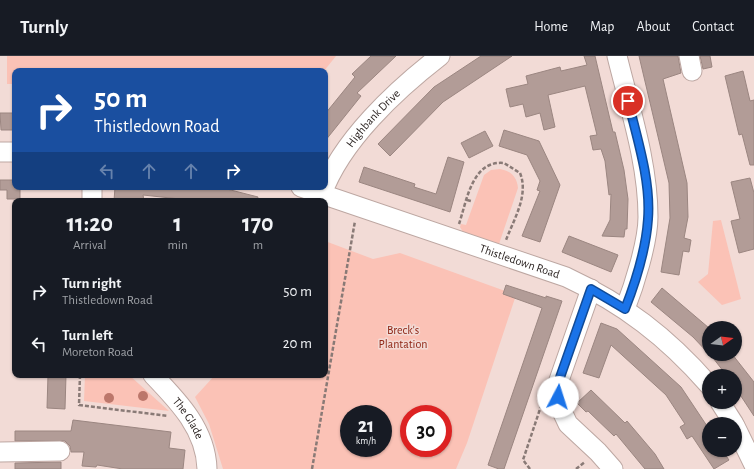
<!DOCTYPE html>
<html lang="en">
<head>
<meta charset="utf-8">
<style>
	:root { --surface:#171b24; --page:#242831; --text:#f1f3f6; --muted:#9ea1a6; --line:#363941 }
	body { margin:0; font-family:"Alegreya Sans",sans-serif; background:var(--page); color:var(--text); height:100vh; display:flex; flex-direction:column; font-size:15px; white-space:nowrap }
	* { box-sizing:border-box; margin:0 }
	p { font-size:13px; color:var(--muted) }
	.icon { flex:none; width:22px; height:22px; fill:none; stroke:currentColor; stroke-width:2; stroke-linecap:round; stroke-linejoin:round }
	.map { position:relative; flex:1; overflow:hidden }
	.details { position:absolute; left:12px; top:142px; width:316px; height:180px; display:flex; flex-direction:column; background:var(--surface); border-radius:8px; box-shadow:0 1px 3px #0004 }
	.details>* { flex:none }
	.top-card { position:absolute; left:12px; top:12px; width:316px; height:122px; border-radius:8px; box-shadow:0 1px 3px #0004; background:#1a4fa0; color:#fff; overflow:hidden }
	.needle { width:26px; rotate:76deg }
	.buttons { position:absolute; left:702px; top:265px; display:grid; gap:8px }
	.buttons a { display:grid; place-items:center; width:40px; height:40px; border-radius:50%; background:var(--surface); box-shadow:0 1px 3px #0004; font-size:20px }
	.speed { position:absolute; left:340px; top:349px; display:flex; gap:8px; font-size:20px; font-weight:700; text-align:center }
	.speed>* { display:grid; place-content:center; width:52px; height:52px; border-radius:50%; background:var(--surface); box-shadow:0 1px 3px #0004; line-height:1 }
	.speed small { font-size:10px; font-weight:400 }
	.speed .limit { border:6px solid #d22; background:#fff; color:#111 }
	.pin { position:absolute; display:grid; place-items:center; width:34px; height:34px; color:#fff; margin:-17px; border:2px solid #fff; border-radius:50%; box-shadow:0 1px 4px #0007 }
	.me { position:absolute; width:44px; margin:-22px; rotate:5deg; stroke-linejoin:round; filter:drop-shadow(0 0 3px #0008) }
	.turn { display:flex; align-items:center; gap:14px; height:84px; padding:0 16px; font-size:18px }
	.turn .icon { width:52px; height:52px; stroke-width:2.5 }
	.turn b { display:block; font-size:28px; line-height:34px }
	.lanes { display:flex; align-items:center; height:38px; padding:0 16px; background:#0003; justify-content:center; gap:20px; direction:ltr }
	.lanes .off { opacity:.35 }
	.eta { display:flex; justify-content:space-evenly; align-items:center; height:68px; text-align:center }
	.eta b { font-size:24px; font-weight:600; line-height:28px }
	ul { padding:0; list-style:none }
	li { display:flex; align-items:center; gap:12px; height:52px; padding:0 16px }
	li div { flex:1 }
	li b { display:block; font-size:15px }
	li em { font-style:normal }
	header { display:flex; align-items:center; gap:24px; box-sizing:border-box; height:56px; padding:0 20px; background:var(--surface); border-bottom:1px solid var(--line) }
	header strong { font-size:19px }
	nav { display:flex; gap:22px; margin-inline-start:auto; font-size:14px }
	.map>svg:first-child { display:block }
	.green { fill:#fbc2b6; fill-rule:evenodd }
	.building { fill:#b29c97; stroke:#9b8681 }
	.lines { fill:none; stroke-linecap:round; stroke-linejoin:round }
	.minor-casing { stroke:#bda7a2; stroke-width:21 }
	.path { stroke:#897a76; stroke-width:2.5; stroke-dasharray:4 2; stroke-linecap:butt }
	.minor { stroke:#fff; stroke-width:19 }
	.tree { fill:#bc776b }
	.route-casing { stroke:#114b97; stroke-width:10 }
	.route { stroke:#1a73e8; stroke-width:7 }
	.labels { text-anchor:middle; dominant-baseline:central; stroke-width:3; stroke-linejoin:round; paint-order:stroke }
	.street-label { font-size:12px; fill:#261e1c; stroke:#f2dbd6 }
	.park-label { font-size:12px; fill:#8f2514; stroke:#f2dbd6 }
</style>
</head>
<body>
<header>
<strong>Turnly</strong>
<nav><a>Home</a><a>Map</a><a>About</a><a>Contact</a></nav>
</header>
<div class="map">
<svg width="754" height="413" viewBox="0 0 754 413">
	<rect width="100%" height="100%" fill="#f2dbd6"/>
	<g class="green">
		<polygon points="7,0 336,0 324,15 15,15 15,28 7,28"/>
		<path d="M500,113C511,115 517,121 518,132L499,188L463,176L460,171L461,168L466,169L484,119L491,114Z"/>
		<polygon points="721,164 741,243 722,249 698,226 708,218 713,165"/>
		<path d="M325,185L373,203L400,197L516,239L467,387L456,413H223L209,368L195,341L215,319H325ZM349,358H383V392H349ZM409,358H443V392H409Z"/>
		<polygon points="85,319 129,319 169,355 84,345"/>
	</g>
	<g class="building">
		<polygon points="371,0 396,0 357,37 361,40 325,85 325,58 355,21 352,18"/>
		<polygon points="481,0 512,0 443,46 390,100 378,88 434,31"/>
		<polygon points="584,0 595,0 613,76 615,76 624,114 628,143 627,173 625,173 624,181 602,180 610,164 611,138 609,139 605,105 601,93 593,94 590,80 597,79 585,30 548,39 555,71 544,74 540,57 526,61 523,48 510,51 506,33 528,28 526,20 560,11 561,15 587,9"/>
		<polygon points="639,0 678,0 681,17 663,23 687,127 688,161 684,182 691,184 689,196 683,195 679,219 661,216 670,162 669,127"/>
		<polygon points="700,0 710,0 712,11 703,13"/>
		<polygon points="743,15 750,45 754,44 754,109 750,109 742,78 739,79 725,20"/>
		<polygon points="0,57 15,57 15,74 1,74"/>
		<polygon points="504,74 539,85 560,129 540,186 522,180 540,135 537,134 540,125 527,99 499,90"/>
		<polygon points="485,75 493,90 469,102 461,87"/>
		<polygon points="448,101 464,106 450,156 359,126 364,111 415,128 414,131 436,138"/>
		<polygon points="750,122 754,137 754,193 739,197 731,165 740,163 731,126"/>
		<polygon points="0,124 15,124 15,131 20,131 20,143 7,143 7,134 0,134"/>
		<polygon points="115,131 219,131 258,141 257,145 198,145 143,139 144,145 114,145"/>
		<polygon points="569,180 618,199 611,216 562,196"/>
		<polygon points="506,229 546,242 546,240 562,245 504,413 499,413 488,409 542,252 503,238"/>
		<polygon points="662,232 709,272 709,298 693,281 651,246"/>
		<polygon points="601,267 617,273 681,331 709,373 709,394 722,394 729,404 714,413 692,380 687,383 680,371 685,368 666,339 611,289 599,322 583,317"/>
		<polygon points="710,298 732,298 754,326 754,360 735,331 735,320 727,320"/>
		<polygon points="48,319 66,319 65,353 47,352"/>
		<polygon points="591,334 625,367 627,365 655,398 664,413 645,413 616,378 614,380 588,355 586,356 577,347"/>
		<polygon points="73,364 171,376 169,392 185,394 183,413 123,413 97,409 96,411 82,410 84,396 71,396 70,390 65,385 15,385 15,375 71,375"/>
		<polygon points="61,406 61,413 15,413 15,407"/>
	</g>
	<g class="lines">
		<defs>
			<g id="minor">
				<path d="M617,0C630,53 648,107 648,161C648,186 634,230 625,253"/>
				<polyline points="689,0 692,15"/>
				<polyline points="0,96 15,96"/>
				<path id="s1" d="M301,131L566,221C624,248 667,281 709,329"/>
				<path id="s2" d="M322,138C341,85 396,34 440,0"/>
				<polyline points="92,145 92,131"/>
				<polyline points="591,233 557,330 560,351 568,368 598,396 613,413"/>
				<path id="s3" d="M153,319C179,346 206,374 207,413"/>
				<polyline points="720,346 734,368"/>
				<polyline points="735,370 754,409"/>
				<polyline points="0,396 60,395"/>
			</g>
		</defs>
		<use href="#minor" class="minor-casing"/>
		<g class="path">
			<polyline points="467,144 471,145"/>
			<path d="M459,168C467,144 472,104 504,107L520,117C529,139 514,163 506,184"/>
			<polyline points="80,319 79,349 168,360"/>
			<polyline points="312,413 355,165"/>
			<polyline points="530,413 523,404 542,347"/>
			<polyline points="576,413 585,406"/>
		</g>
		<use href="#minor" class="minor"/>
	</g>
	<g class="tree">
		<circle cx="143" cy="340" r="5"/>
		<circle cx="109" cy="342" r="5"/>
	</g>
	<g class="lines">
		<defs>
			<path id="route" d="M558,341L557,330L591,233L625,253C636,225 646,193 648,163C651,125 637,82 628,45"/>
		</defs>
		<use href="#route" class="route-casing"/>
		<use href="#route" class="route"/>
	</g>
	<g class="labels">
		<g class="street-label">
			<text stroke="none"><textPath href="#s2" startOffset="92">Highbank Drive</textPath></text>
			<text stroke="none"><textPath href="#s1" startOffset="231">Thistledown Road</textPath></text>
			<text stroke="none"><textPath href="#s3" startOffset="56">The Glade</textPath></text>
		</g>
		<g class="park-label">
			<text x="403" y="274">Breck's<tspan x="403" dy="14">Plantation</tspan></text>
		</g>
	</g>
</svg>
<div class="buttons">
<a><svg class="needle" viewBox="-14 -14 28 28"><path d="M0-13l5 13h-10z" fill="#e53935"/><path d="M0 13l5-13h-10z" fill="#9ea1a6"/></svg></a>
<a>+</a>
<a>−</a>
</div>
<div class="speed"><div>21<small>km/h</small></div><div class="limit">30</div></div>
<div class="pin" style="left:628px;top:45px;background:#d93025"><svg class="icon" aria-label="arrive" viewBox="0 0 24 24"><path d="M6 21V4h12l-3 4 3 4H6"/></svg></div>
<svg class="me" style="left:558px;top:341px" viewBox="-20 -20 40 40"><circle r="19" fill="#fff"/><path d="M0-13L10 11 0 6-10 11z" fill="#1a73e8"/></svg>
<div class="top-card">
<div class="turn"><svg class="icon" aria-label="right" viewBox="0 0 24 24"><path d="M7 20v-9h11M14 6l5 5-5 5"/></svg><div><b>50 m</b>Thistledown Road</div></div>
<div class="lanes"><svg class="icon off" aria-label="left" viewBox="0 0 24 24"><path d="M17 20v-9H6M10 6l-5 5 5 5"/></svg><svg class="icon off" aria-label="ahead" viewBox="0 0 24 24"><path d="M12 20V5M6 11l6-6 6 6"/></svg><svg class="icon off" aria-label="ahead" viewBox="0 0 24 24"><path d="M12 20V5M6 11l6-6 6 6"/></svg><svg class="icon" aria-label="right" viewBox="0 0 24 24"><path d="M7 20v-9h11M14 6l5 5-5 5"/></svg></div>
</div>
<section class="details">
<div class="eta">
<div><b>11:20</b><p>Arrival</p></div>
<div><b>1</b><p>min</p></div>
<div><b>170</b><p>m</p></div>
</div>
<ul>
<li><svg class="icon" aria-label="right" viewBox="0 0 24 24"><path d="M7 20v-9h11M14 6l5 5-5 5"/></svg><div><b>Turn right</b><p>Thistledown Road</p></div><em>50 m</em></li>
<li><svg class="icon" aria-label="left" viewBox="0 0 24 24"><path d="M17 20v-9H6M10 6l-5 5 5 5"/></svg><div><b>Turn left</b><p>Moreton Road</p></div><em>20 m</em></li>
</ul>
</section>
</div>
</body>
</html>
